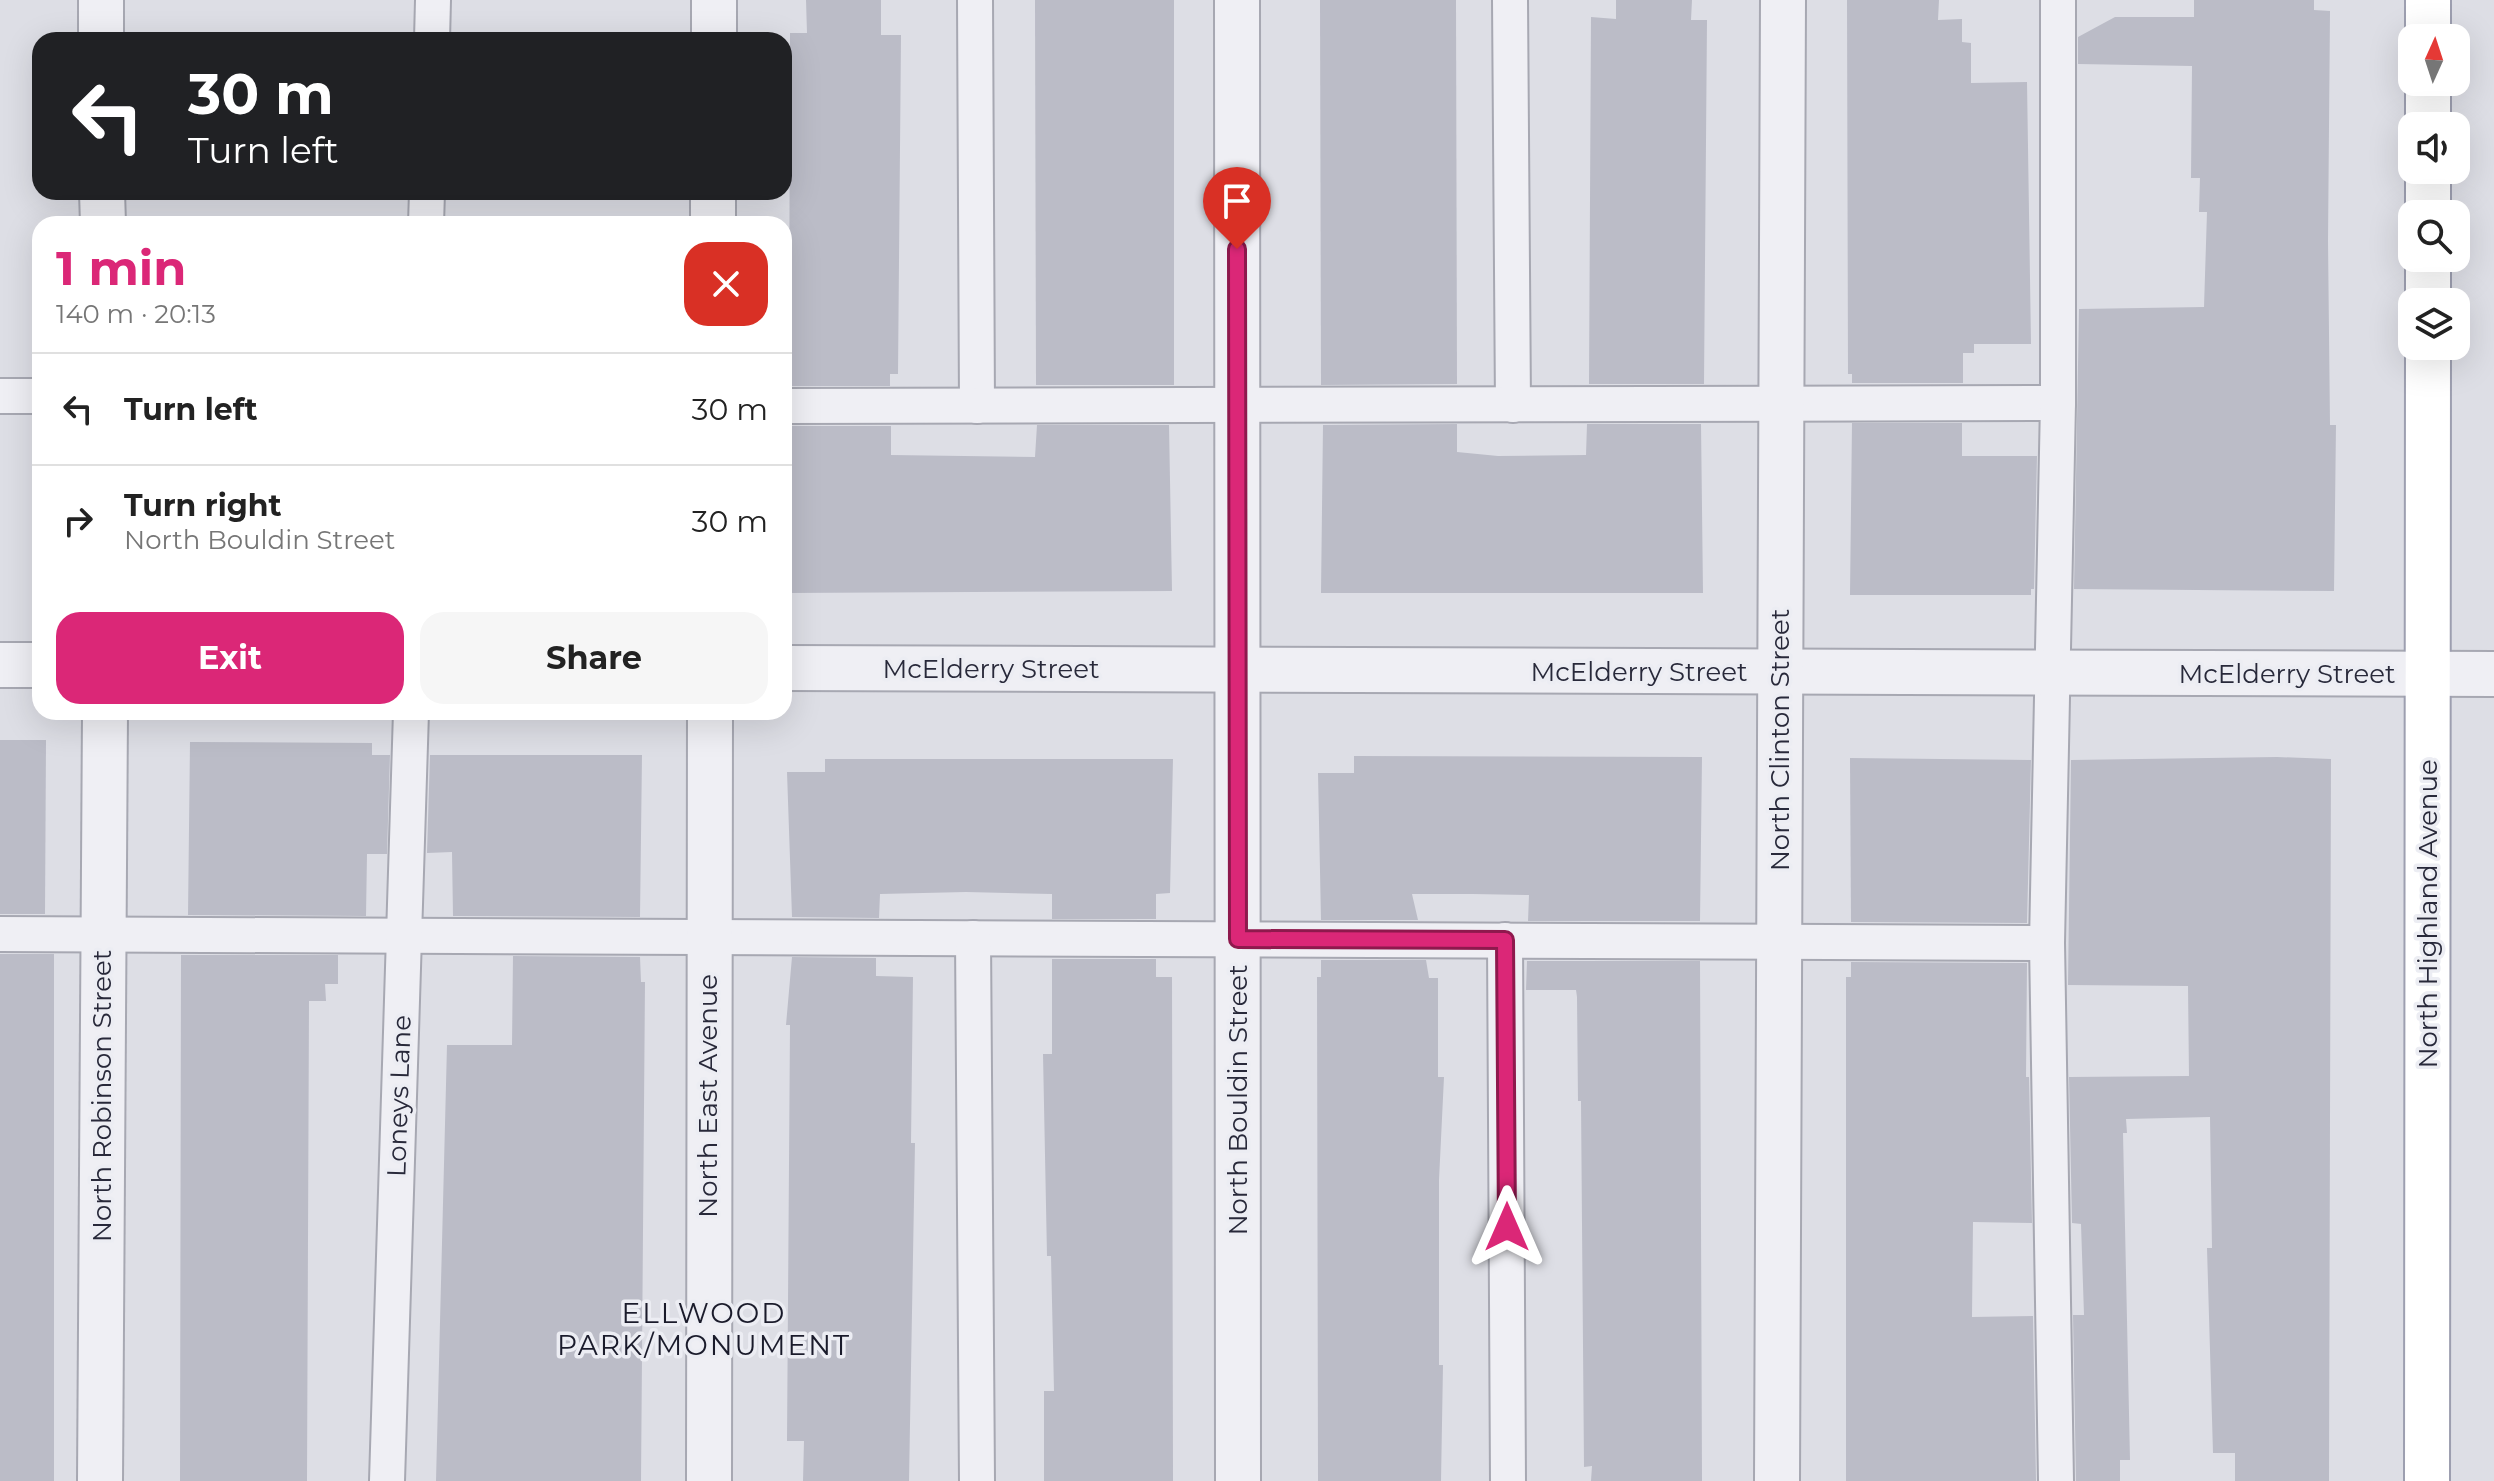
<!DOCTYPE html>
<html lang="en">
<head>
<meta charset="utf-8">
<style>
	:root { --surface:#fff; --page:#f6f6f6; --text:#222; --muted:#767676; --line:#e0e0e0; --accent:#db2777 }
	body { margin:0; font-family:Montserrat,sans-serif; background:var(--page); color:var(--text); height:100vh; display:flex; flex-direction:column; font-size:30px; white-space:nowrap }
	* { box-sizing:border-box; margin:0 }
	p { font-size:26px; color:var(--muted) }
	.icon { flex:none; width:44px; height:44px; fill:none; stroke:currentColor; stroke-width:2; stroke-linecap:round; stroke-linejoin:round }
	.map { position:relative; flex:1; overflow:hidden }
	.sheet { position:absolute; left:32px; top:216px; width:760px; height:504px; display:flex; flex-direction:column; background:var(--surface); border-radius:24px; box-shadow:0 8px 32px #0002 }
	.sheet>* { flex:none }
	.top-card { position:absolute; left:32px; top:32px; width:760px; height:168px; border-radius:24px; box-shadow:0 8px 32px #0002; background:#202124; color:#fff; overflow:hidden }
	.needle { width:52px; rotate:3deg }
	.controls { position:absolute; left:2398px; top:24px; display:grid; gap:16px }
	.controls a { display:grid; place-items:center; width:72px; height:72px; border-radius:16px; background:var(--surface); box-shadow:0 8px 32px #0002; font-size:40px }
	.pin { position:absolute; display:grid; place-items:center; width:68px; height:68px; color:#fff; margin:-82px -34px; border-radius:50% 50% 50% 0; rotate:-45deg; box-shadow:0 0 8px #0007 }
	.pin .icon { rotate:45deg }
	.me { position:absolute; width:88px; margin:-44px; rotate:0deg; stroke-linejoin:round; filter:drop-shadow(0 0 6px #0008) }
	.turn { display:flex; align-items:center; gap:28px; height:168px; padding:0 24px; font-size:36px }
	.turn .icon { width:104px; height:104px; stroke-width:2.5 }
	.turn b { display:block; font-size:56px; line-height:68px }
	.round { display:grid; place-items:center; flex:none; width:84px; height:84px; border-radius:24px; background:var(--page) }
	.overview { display:flex; align-items:center; justify-content:space-between; height:136px; padding:0 24px }
	h1 { font-size:48px; font-weight:700; line-height:60px; color:var(--accent) }
	.primary-button { display:flex; gap:16px; margin-top:auto; padding:16px 24px }
	.primary-button a { flex:1; height:92px; border-radius:24px; background:var(--accent); color:#fff; font-size:32px; font-weight:700; line-height:92px; text-align:center }
	.primary-button a+a { background:var(--page); color:var(--text) }
	ul { padding:0; list-style:none }
	li { display:flex; align-items:center; gap:24px; height:112px; padding:0 24px; border-top:2px solid var(--line) }
	li div { flex:1 }
	li b { display:block; font-size:30px }
	li em { font-style:normal }
	.map>svg:first-child { display:block }
	.building { fill:#bbbcc7 }
	.lines { fill:none; stroke-linecap:round; stroke-linejoin:round }
	.lane-casing { stroke:#a7a8b2; stroke-width:38 }
	.street-casing { stroke:#a7a8b2; stroke-width:48 }
	.primary-casing { stroke:#9d9fb0; stroke-width:48 }
	.lane { stroke:#efeff4; stroke-width:34 }
	.street { stroke:#efeff4; stroke-width:44 }
	.primary { stroke:#fff; stroke-width:44 }
	.route-casing { stroke:#8e194d; stroke-width:20 }
	.route { stroke:#db2777; stroke-width:14 }
	.labels { text-anchor:middle; dominant-baseline:central; stroke-width:7; stroke-linejoin:round; paint-order:stroke }
	.street-label { font-size:26px; fill:#28293a; stroke:#ecedf3 }
	.neighbourhood-label { font-size:28px; letter-spacing:2px; fill:#1a1b2b; stroke:#ecedf3 }
</style>
</head>
<body>
<div class="map">
<svg width="2494" height="1481" viewBox="0 0 2494 1481">
	<rect width="100%" height="100%" fill="#dddee5"/>
	<g class="building">
		<polygon points="806,0 881,0 881,35 901,35 898,374 890,374 890,386 789,386 790,33 807,33"/>
		<polygon points="1035,0 1174,0 1174,385 1036,385"/>
		<polygon points="1320,0 1456,0 1457,384 1321,385"/>
		<polygon points="1616,0 1692,0 1691,20 1707,20 1704,384 1589,384 1591,17 1616,19"/>
		<polygon points="1847,0 1939,0 1938,20 1962,19 1962,42 1971,43 1971,83 2027,82 2031,344 1974,344 1974,353 1963,353 1963,383 1852,383 1852,374 1848,374"/>
		<polygon points="2194,0 2314,0 2314,10 2330,11 2328,241 2330,425 2336,425 2334,591 2074,589 2079,309 2204,307 2207,212 2199,212 2200,178 2191,178 2192,66 2078,64 2078,37 2115,17 2194,17"/>
		<polygon points="1852,423 1962,423 1962,456 2037,456 2034,589 2031,589 2031,595 1850,595"/>
		<polygon points="1457,424 1457,452 1498,456 1586,455 1587,424 1701,424 1703,593 1321,593 1323,425"/>
		<polygon points="1037,425 1169,425 1172,591 788,593 788,426 891,426 891,455 1035,457"/>
		<polygon points="0,740 46,740 45,914 0,914"/>
		<polygon points="190,742 372,743 372,755 390,755 387,854 367,854 366,916 188,915"/>
		<polygon points="430,755 642,755 640,917 453,916 452,852 427,853"/>
		<polygon points="1354,756 1702,757 1700,921 1528,921 1529,895 1473,894 1412,894 1418,920 1321,920 1318,773 1354,773"/>
		<polygon points="2277,757 2331,759 2329,1481 2235,1481 2235,1453 2213,1453 2207,1248 2212,1248 2210,1117 2126,1119 2127,1133 2123,1133 2130,1460 2120,1460 2120,1481 2076,1481 2073,1315 2084,1315 2081,1224 2072,1223 2069,1077 2189,1076 2188,986 2068,985 2071,760"/>
		<polygon points="1850,758 2031,760 2027,923 1851,922"/>
		<polygon points="825,759 1173,759 1170,893 1156,894 1156,919 1052,919 1052,894 966,892 880,894 879,918 792,917 787,772 825,772"/>
		<rect x="0" y="954" width="54" height="527"/>
		<polygon points="181,955 338,955 338,984 325,984 326,1001 309,1001 307,1481 180,1481"/>
		<polygon points="513,956 640,957 641,982 645,982 641,1481 436,1481 447,1045 512,1045"/>
		<polygon points="792,957 876,958 876,976 913,977 911,1143 915,1143 909,1481 803,1481 804,1441 787,1441 790,1025 786,1025"/>
		<polygon points="1052,959 1156,959 1156,977 1172,977 1173,1481 1044,1481 1044,1391 1054,1391 1051,1256 1047,1256 1043,1054 1052,1054"/>
		<polygon points="1321,960 1426,960 1429,978 1438,978 1438,1077 1444,1077 1439,1180 1439,1365 1443,1365 1441,1481 1318,1481 1317,977 1321,977"/>
		<polygon points="1527,961 1700,961 1702,1481 1591,1481 1592,1466 1584,1467 1581,1101 1578,1101 1577,997 1576,990 1526,990"/>
		<polygon points="1851,962 2027,963 2026,1077 2029,1077 2032,1223 1973,1222 1972,1317 2033,1316 2036,1481 1846,1481 1846,977 1851,977"/>
	</g>
	<g class="lines">
		<defs>
			<g id="lane">
				<polyline points="975,0 977,406"/>
				<polyline points="1510,0 1513,405"/>
				<polyline points="432,40 433,0"/>
				<polyline points="426,224 427,192"/>
				<polyline points="0,396 40,396"/>
				<polyline points="784,406 2058,403"/>
				<polyline points="0,934 2047,943"/>
				<polyline points="973,938 977,1481"/>
				<polyline points="1505,940 1508,1481"/>
				<polyline points="387,1481 411,712"/>
				<polyline points="2056,1481 2047,943 2058,403 2058,0"/>
			</g>
			<g id="street">
				<polyline points="101,0 101,40"/>
				<polyline points="1237,0 1238,1481"/>
				<polyline points="714,40 714,0"/>
				<polyline points="102,192 103,224"/>
				<polyline points="713,224 713,192"/>
				<polyline points="0,665 40,665"/>
				<polyline points="784,668 2494,674"/>
				<polyline points="100,1481 105,712"/>
				<polyline points="709,1481 710,712"/>
				<polyline points="1777,1481 1783,0"/>
			</g>
			<g id="primary">
				<polyline points="2428,0 2428,38"/>
				<polyline points="2428,126 2428,82"/>
				<polyline points="2428,214 2428,170"/>
				<polyline points="2428,302 2428,258"/>
				<polyline points="2427,1481 2428,346"/>
			</g>
		</defs>
		<use href="#lane" class="lane-casing"/>
		<use href="#street" class="street-casing"/>
		<use href="#primary" class="primary-casing"/>
		<use href="#lane" class="lane"/>
		<use href="#street" class="street"/>
		<use href="#primary" class="primary"/>
	</g>
	<g class="lines">
		<defs>
			<polyline id="route" points="1237,249 1238,939 1505,940 1507,1227"/>
		</defs>
		<use href="#route" class="route-casing"/>
		<use href="#route" class="route"/>
	</g>
	<g class="labels">
		<g class="street-label">
			<text x="991" y="669">McElderry Street</text>
			<text x="1639" y="672">McElderry Street</text>
			<text x="2287" y="674">McElderry Street</text>
			<text transform="translate(1780 740) rotate(-90)">North Clinton Street</text>
			<text transform="translate(2428 914) rotate(-90)">North Highland Avenue</text>
			<text transform="translate(102 1096) rotate(-90)">North Robinson Street</text>
			<text transform="translate(399 1096) rotate(-88)">Loneys Lane</text>
			<text transform="translate(708 1096) rotate(-90)">North East Avenue</text>
			<text transform="translate(1238 1100) rotate(-90)">North Bouldin Street</text>
		</g>
		<g class="neighbourhood-label">
			<text x="704" y="1313">ELLWOOD<tspan x="704" dy="32">PARK/MONUMENT</tspan></text>
		</g>
	</g>
</svg>
<div class="controls">
<a><svg class="needle" viewBox="-14 -14 28 28"><path d="M0-13l5 13h-10z" fill="#e53935"/><path d="M0 13l5-13h-10z" fill="#767676"/></svg></a>
<a><svg class="icon" aria-label="sound" viewBox="0 0 24 24"><path d="M4 9h4l5-4v14l-5-4H4zM17 9q2 3 0 6"/></svg></a>
<a><svg class="icon" aria-label="search" viewBox="0 0 24 24"><circle cx="10" cy="10" r="6"/><path d="M15 15l6 6"/></svg></a>
<a><svg class="icon" aria-label="layers" viewBox="0 0 24 24"><path d="M12 4l9 5-9 5-9-5zM3 14l9 5 9-5"/></svg></a>
</div>
<div class="pin" style="left:1237px;top:249px;background:#d93025"><svg class="icon" aria-label="arrive" viewBox="0 0 24 24"><path d="M6 21V4h12l-3 4 3 4H6"/></svg></div>
<svg class="me" style="left:1507px;top:1227px" viewBox="-20 -20 40 40"><path d="M0-17L14 15 0 8-14 15z" fill="#db2777" stroke="#fff" stroke-width="4"/></svg>
<div class="top-card">
<div class="turn"><svg class="icon" aria-label="left" viewBox="0 0 24 24"><path d="M17 20v-9H6M10 6l-5 5 5 5"/></svg><div><b>30 m</b>Turn left</div></div>
</div>
<section class="sheet">
<div class="overview"><div><h1>1 min</h1><p>140 m · 20:13</p></div><a class="round" style="background:#d93025;color:#fff"><svg class="icon" aria-label="close" viewBox="0 0 24 24"><path d="M6 6l12 12M18 6L6 18"/></svg></a></div>
<ul>
<li><svg class="icon" aria-label="left" viewBox="0 0 24 24"><path d="M17 20v-9H6M10 6l-5 5 5 5"/></svg><div><b>Turn left</b></div><em>30 m</em></li>
<li><svg class="icon" aria-label="right" viewBox="0 0 24 24"><path d="M7 20v-9h11M14 6l5 5-5 5"/></svg><div><b>Turn right</b><p>North Bouldin Street</p></div><em>30 m</em></li>
</ul>
<div class="primary-button"><a>Exit</a><a>Share</a></div>
</section>
</div>
</body>
</html>
